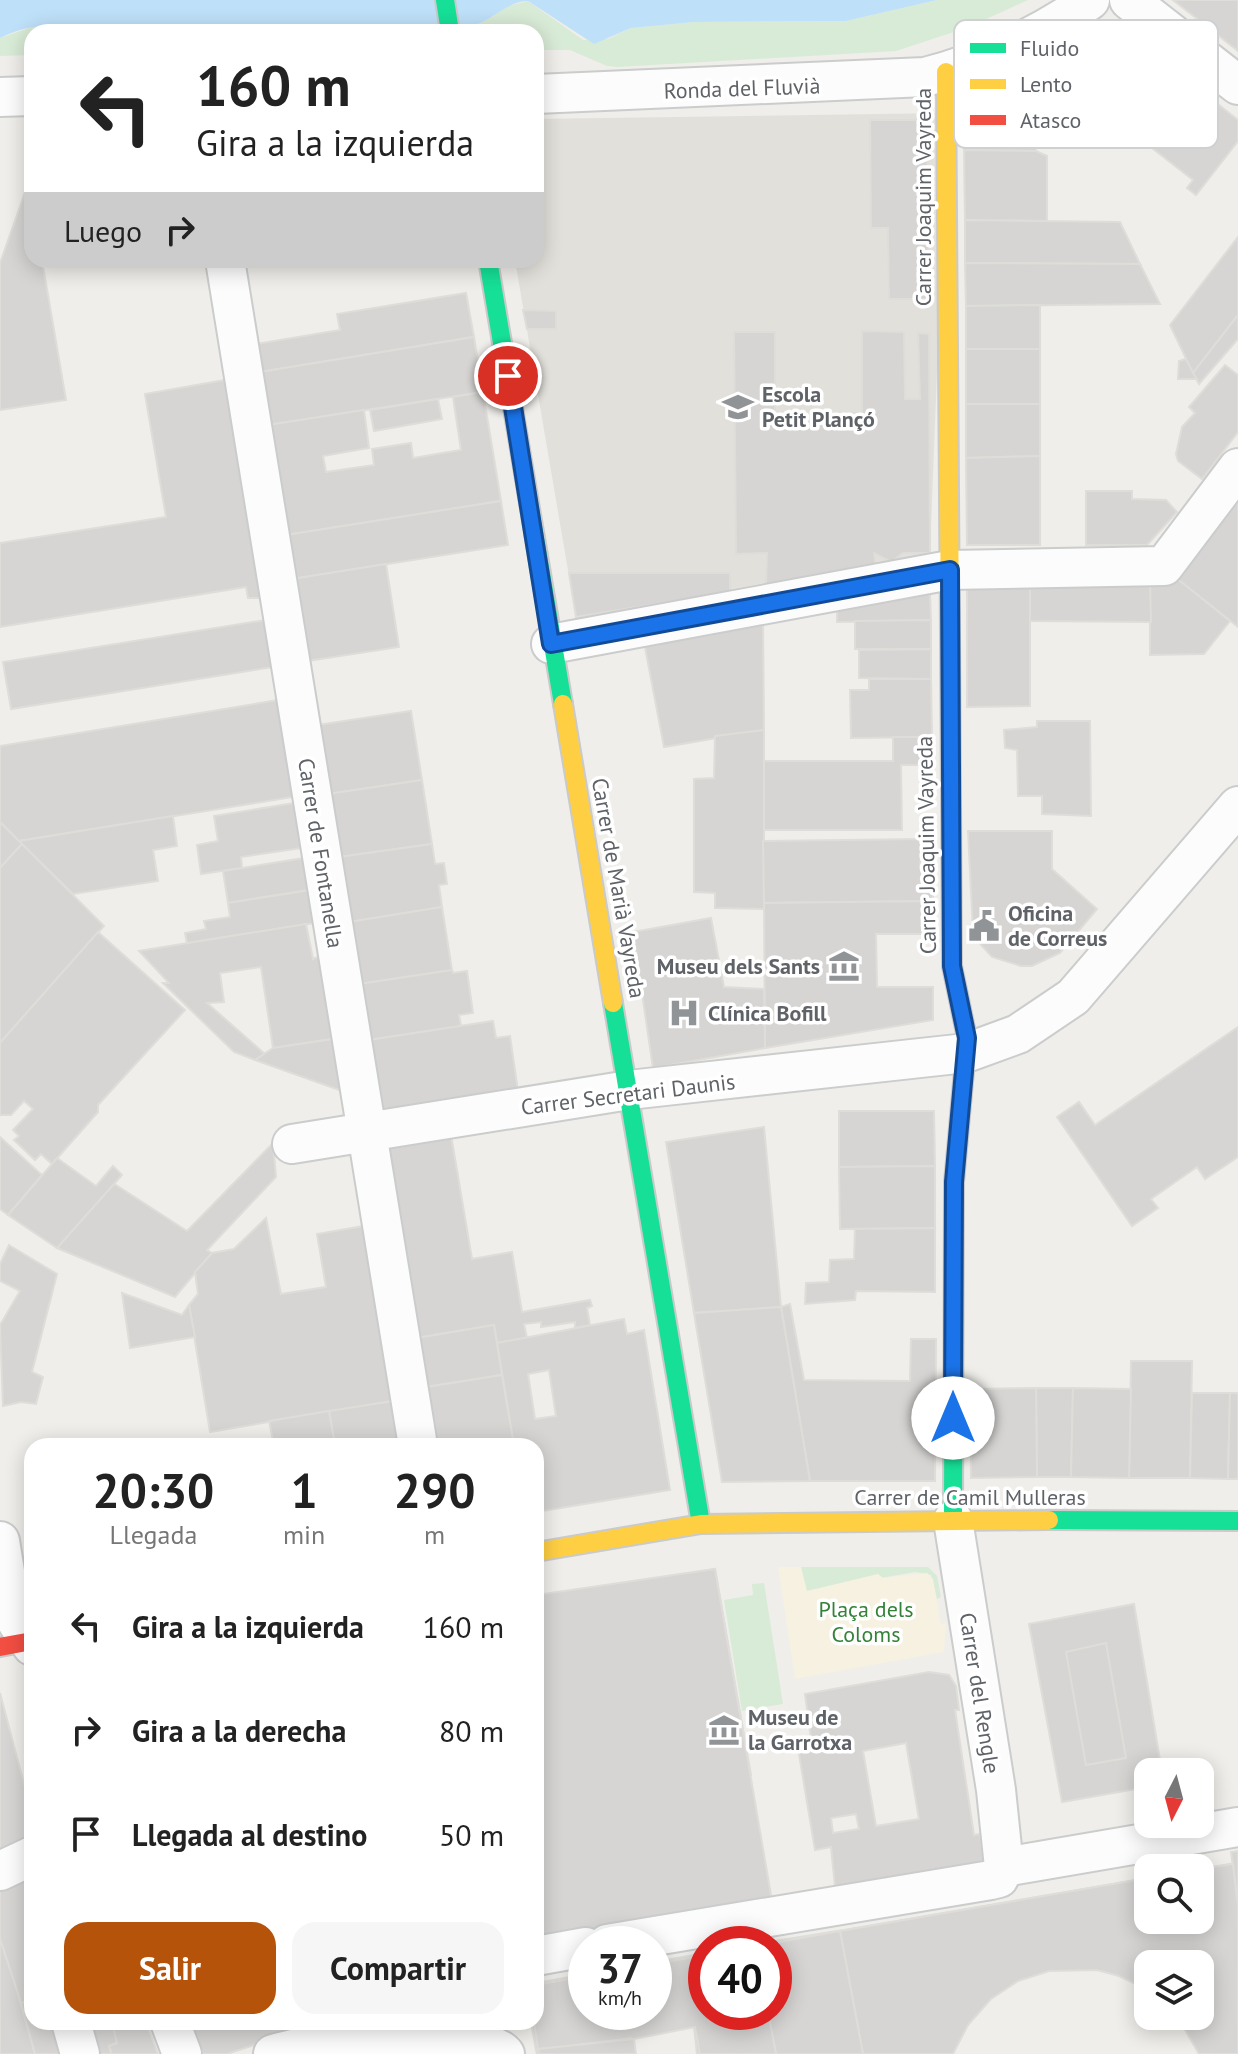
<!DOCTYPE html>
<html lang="es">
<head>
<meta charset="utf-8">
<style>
	:root { --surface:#fff; --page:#f6f6f6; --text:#222; --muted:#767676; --accent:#b45309 }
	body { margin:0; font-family:"PT Sans",sans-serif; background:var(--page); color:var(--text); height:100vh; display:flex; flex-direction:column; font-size:30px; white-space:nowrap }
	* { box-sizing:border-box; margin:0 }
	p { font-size:26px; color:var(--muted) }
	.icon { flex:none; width:44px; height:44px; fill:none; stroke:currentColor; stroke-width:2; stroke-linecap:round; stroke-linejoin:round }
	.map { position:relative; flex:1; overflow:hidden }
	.details { position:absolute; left:24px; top:1438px; width:520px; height:592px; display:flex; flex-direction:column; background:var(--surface); border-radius:24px; box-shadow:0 4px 20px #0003 }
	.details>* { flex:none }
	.banner { position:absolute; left:24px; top:24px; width:520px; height:244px; border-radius:24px; box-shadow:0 4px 20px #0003; background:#fff; color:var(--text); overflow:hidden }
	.needle { width:52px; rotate:186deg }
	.controls { position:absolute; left:1134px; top:1758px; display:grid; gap:16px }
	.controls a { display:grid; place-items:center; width:80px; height:80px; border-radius:16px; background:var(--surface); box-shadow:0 4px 20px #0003; font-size:40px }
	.speed { position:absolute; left:568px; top:1926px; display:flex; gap:16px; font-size:40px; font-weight:700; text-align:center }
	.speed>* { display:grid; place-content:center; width:104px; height:104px; border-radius:50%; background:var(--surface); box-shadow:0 4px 20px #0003; line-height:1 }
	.speed small { font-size:20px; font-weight:400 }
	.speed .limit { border:12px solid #d22; background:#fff; color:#111 }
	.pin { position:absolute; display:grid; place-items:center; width:68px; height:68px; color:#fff; margin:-34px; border:4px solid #fff; border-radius:50%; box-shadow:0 2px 8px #0007 }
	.me { position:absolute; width:88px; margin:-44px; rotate:0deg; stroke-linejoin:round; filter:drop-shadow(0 0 6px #0008) }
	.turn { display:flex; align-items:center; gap:28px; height:168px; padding:0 40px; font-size:36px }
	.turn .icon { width:104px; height:104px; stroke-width:2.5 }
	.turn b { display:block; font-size:56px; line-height:68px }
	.then { display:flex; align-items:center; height:76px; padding:0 40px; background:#0003; gap:16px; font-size:30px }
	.eta { display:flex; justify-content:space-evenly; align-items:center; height:136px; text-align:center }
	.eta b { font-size:48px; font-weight:700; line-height:56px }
	.action { display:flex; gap:16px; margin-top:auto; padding:16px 40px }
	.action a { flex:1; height:92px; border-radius:24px; background:var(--accent); color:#fff; font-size:32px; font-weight:700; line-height:92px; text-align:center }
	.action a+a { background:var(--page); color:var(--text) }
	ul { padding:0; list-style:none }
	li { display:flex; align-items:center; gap:24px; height:104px; padding:0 40px }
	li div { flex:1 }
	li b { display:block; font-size:30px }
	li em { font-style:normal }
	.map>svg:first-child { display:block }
	.education { fill:#e2e0da }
	.green { fill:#d8ebd6 }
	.sand { fill:#f6f1e1 }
	.water { fill:#bfe0f9 }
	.building { fill:#d6d5d3; stroke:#deddd9; stroke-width:2; fill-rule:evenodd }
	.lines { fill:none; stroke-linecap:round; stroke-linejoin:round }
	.street-casing { stroke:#cbcccc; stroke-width:42 }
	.fast-casing { stroke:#cacacb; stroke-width:22 }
	.slow-casing { stroke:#cacacb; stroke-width:22 }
	.jam-casing { stroke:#cacacb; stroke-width:22 }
	.street { stroke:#fdfcfc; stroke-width:38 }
	.fast { stroke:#16e098; stroke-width:18 }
	.slow { stroke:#ffcf43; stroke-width:18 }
	.jam { stroke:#f24e42; stroke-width:18 }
	.route-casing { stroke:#114b97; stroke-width:20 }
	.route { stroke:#1a73e8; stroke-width:14 }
	.labels { text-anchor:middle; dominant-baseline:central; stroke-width:7; stroke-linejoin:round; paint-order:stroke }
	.street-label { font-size:22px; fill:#5f6368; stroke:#fff }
	.poi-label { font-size:22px; font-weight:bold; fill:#5f6368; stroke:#fff; text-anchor:start }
	.park-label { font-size:22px; fill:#348238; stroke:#fff }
	.key { fill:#fff; stroke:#cfd0d2; stroke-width:2 }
	.key-label { font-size:22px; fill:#5f6368 }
</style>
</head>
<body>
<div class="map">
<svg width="1238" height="2054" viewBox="0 0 1238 2054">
	<rect width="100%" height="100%" fill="#efeeea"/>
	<polygon class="education" points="947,113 930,553 576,617 515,260 536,260 536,119"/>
	<g class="green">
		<polygon points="937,0 1028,0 969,27 896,51 617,67 607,66 570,50 536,50 536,32 409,32 492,17 504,7 528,1 583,40 608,39 631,28 694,22 846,21"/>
		<polygon points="50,26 69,32 32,32 32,55 0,56 0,38 32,27"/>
		<polygon points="801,1567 928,1567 937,1576 941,1597 937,1599 931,1575 915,1572 806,1591"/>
		<polygon points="764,1583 783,1704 742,1711 724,1600 753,1595 752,1584"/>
	</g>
	<polygon class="sand" points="778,1567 801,1567 807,1591 878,1574 883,1578 927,1573 933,1579 941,1624 946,1623 944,1652 795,1679"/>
	<path class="water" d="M0,0H937L846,21L694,22L631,28L594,44L528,1C505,2 493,21 471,26C452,31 426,23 409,32H69C45,21 23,27 0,38Z"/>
	<g class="building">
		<polygon points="1173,0 1238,0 1238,51"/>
		<polygon points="1189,81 1238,120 1238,141 1196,195 1187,188 1193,180 1143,141 1153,128 1145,123 1172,86 1181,92"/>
		<polygon points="963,92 1036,92 1035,111 1045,115 1049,125 1042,135 1035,136 1036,151 964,150"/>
		<polygon points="870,120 927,120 929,299 889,299 888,228 871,228"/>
		<polygon points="964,150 1036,151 1047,156 1047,221 965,220"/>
		<polygon points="29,181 32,260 42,260 66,400 0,410 0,263"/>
		<polygon points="965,220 1120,222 1140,264 965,263"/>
		<polygon points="1238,237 1238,315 1193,373 1170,325"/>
		<polygon points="965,263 1140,264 1160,304 966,306"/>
		<polygon points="466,293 474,337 260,372 256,344 340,330 337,314"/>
		<polygon points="1040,305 1040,349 966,349 966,306"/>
		<polygon points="523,310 556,311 556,329 527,329"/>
		<polygon points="1238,315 1238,339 1199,384 1193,373"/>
		<polygon points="862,331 904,332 905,399 920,399 918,333 929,334 930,553 903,553 891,562 874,553 876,569 766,586 767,553 736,554 734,332 775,332 775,414 862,413"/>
		<polygon points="474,337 483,392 268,425 260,372"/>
		<rect x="966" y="349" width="74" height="55"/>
		<polygon points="1186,359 1193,373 1197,379 1178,379 1179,361"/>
		<polygon points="1225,365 1238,375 1238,432 1202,479 1178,461 1176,454 1182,427 1195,413 1189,407"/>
		<polygon points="225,380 262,598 248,598 246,587 0,627 0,543 166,517 145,394"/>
		<polygon points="483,392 501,501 286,535 268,425 364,410 369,448 323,456 326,472 374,465 372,449 411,443 413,458 461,450 453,397"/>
		<polygon points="438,399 442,419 374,431 370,410"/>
		<polygon points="966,404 1040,404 1040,456 966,458"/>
		<polygon points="1040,456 1040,545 967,545 966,458"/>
		<polygon points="1086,491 1132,491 1132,499 1166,500 1177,512 1147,545 1086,545"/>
		<polygon points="1238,497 1238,627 1170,573"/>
		<polygon points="501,501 508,545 292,579 286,535"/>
		<polygon points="386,564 399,647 307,661 292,579"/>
		<polygon points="569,573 730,573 730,592 576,617"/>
		<polygon points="1170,573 1230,621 1204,654 1150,655 1150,580"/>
		<polygon points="967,580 1030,580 1030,706 967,707"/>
		<polygon points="1030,580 1150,580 1151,622 1030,621"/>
		<polygon points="930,594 931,620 837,622 837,605"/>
		<polygon points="266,620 273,667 11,709 3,662"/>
		<polygon points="931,620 931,649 855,649 855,621"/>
		<polygon points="763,623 764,730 664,747 644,642"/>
		<polygon points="931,649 931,679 859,678 859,650"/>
		<polygon points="869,679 931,679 932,737 851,738 850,690 869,690"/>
		<polygon points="278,700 293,797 19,841 0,822 0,746"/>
		<polygon points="411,711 422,780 328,794 317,725"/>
		<polygon points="1037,721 1090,721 1091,816 1042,814 1042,796 1018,796 1017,750 1005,748 1004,730 1037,727"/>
		<polygon points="764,730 764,909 715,908 715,893 694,892 694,779 714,778 715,736"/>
		<polygon points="893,737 932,737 932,765 901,765 902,830 764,830 764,761 893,761"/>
		<polygon points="422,780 432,844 339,857 328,794"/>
		<polygon points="295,803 302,848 241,857 242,868 201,874 197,845 218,841 214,816"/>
		<polygon points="173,816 177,846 153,850 158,881 73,894 19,841"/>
		<polygon points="0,822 22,844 0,868"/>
		<polygon points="968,831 1052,831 1052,869 1097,909 1060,953 1032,966 1021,966 992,957 981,945 973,932"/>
		<polygon points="922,839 920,866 933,867 933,901 764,903 763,841"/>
		<polygon points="22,844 104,926 0,1043 0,868"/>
		<polygon points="432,844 435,864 444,863 447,884 439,885 442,907 349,922 339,857"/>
		<polygon points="304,858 310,890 228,903 223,871"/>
		<polygon points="310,890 315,923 187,943 185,933 206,929 204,921 230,917 228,903"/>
		<polygon points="933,901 932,934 876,934 877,987 933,987 933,1020 765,1048 764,903"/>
		<polygon points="442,907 452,970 359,984 349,922"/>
		<polygon points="711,918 724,987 764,989 765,1048 653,1068 633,932"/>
		<polygon points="306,924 313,959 320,956 333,1039 273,1048 261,967 220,973 224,1002 207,1003 265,1054 255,1060 234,1052 163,983 169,983 139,951"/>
		<polygon points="98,932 185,1010 98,1105 98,1112 52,1164 41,1154 35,1160 14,1140 19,1136 13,1130 33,1109 24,1101 11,1115 0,1115 0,1043"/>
		<polygon points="452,970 453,973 467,971 473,1013 459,1015 461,1026 369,1040 359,984"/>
		<polygon points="493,1021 496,1038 510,1036 518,1091 380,1112 369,1040"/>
		<polygon points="1238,1027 1238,1157 1205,1179 1197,1167 1151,1199 1158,1208 1132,1226 1057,1117 1079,1102 1095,1125"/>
		<polygon points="333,1039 342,1091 255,1060 273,1048"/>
		<polygon points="839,1111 934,1111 935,1166 839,1167"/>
		<polygon points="764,1127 781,1307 694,1313 666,1142"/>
		<polygon points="451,1135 472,1259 512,1252 522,1312 590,1300 592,1306 587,1308 590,1325 575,1328 575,1322 541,1327 541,1322 524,1324 527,1338 497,1343 494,1325 417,1338 384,1147"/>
		<polygon points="0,1137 42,1175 8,1215 0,1209"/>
		<polygon points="273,1143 276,1177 207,1250 212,1253 175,1297 57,1248 113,1183 187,1231"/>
		<polygon points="57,1158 96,1186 113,1166 122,1175 57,1248 8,1215"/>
		<polygon points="935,1166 935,1228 840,1229 839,1167"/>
		<polygon points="266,1218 281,1294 326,1287 317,1234 364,1226 393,1401 210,1432 189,1305 198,1294 195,1272 212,1253 234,1249"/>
		<polygon points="935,1228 935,1292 856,1291 855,1300 805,1304 806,1283 829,1282 830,1260 854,1259 855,1229"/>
		<polygon points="9,1245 57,1274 32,1372 43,1377 36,1404 21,1402 3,1406 0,1325 20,1291 0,1281 0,1264"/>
		<polygon points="122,1293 182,1315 189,1305 195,1337 130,1348"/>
		<polygon points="790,1304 804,1380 910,1381 911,1339 936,1339 935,1481 810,1481 781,1307"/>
		<polygon points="781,1307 810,1481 722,1482 694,1313"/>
		<path d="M624,1319L627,1334L644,1330L670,1490L536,1512V1446H514L497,1343ZM549,1370L556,1416L535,1419L528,1374Z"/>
		<polygon points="494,1325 502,1375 426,1387 417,1338"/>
		<polygon points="1131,1361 1192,1361 1190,1478 1129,1478"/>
		<polygon points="502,1375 514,1446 435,1446 426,1387"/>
		<polygon points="1036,1388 1073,1388 1071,1477 1037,1477"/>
		<polygon points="1036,1388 1037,1477 971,1478 970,1389"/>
		<polygon points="1073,1388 1131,1389 1129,1478 1071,1477"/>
		<polygon points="1192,1393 1230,1393 1228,1479 1190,1478"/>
		<polygon points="1230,1393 1238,1393 1238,1479 1228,1479"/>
		<polygon points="393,1401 400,1446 335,1446 329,1411"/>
		<polygon points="329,1411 335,1446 274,1446 269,1421"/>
		<polygon points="715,1569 751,1775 708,1778 679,1618 536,1640 536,1604"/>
		<polygon points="715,1569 772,1901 536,1939 536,1595"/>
		<polygon points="1134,1604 1162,1772 1148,1772 1148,1787 1062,1802 1029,1624"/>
		<polygon points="1106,1643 1126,1758 1086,1765 1066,1652"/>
		<path d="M929,1672L949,1675L956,1686L959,1710H955L974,1835L980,1834L984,1863L835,1887L831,1847L815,1850L797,1742L811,1739L805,1694ZM906,1743L919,1819L876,1826L863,1751ZM856,1814L859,1829L833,1833L831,1818Z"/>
		<polygon points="0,1693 32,1814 32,1841 0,1855"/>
		<polygon points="1238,1851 1238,1907 1231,1852"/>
		<polygon points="1230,1864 1238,1919 1238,2054 1213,2054 1195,2016 1200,2016 1200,1964 1148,1964 1148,1972 1133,1963 1080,1952 1031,1959 1009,1966 983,1982 946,2023 932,2054 860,2054 838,1931 1148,1878 1148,1920 1200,1920 1200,1869"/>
		<polygon points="1233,1864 1238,1907 1238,2054 1199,2054 1177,2016 1200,2016 1200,1964 1148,1964 1148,1990 1119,1976 1097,1970 1049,1971 1018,1981 991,1999 968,2025 953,2054 863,2054 840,1931 1148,1878 1148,1920 1200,1920 1200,1869"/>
		<polygon points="26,1875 32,1898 32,2000 21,2003 0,1939 0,1887"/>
		<polygon points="838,1931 860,2054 774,2054 766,2012 774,2012 774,1944 755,1944"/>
		<polygon points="840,1931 863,2054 776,2054 768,2012 774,2012 774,1944 769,1944"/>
		<polygon points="0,1939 17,1991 35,2054 0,2054"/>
		<polygon points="706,1953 706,2012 766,2012 774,2054 697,2054 694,2026 536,2050 531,2022 536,2022 536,1983 586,1974 586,2012 654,2012 654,1962"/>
		<polygon points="706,1955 706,2012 768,2012 776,2054 700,2054 695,2027 634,2039 538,2049 534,2022 536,1985 586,1976 586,2012 654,2012 654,1964"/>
		<polygon points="32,2000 32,2022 66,2022 75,2054 35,2054 21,2003"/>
		<polygon points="77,2022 112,2022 117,2043 109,2046 112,2054 85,2054"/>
		<polygon points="112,2022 146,2022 158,2054 112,2054 109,2046 117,2043"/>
		<polygon points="192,2022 281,2022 284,2035 227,2054 203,2054"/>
		<polygon points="281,2022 314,2022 317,2035 285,2042"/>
		<polygon points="631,2038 633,2054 537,2054 536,2050"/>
		<polygon points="634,2039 636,2054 540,2054 538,2049"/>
	</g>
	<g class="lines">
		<defs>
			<g id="street">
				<polyline points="1129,0 1238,85"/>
				<path d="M536,94L925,77C981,63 1044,34 1090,0"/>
				<polyline points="0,97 32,96"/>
				<polyline points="225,260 418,1446"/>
				<polyline points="551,644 950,570 1164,566 1238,468"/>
				<polyline points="292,1144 629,1090 966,1053 1018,1034 1073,997 1238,806"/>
				<polyline points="953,1520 996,1790 1004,1867"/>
				<polyline points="0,1541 12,1614 32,1646"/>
				<polyline points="1004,1867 1238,1827"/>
				<polyline points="0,1871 32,1856"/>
				<polyline points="607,1944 991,1880 999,1878 1004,1867"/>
				<polyline points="536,1956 586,1947"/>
				<polyline points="71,2022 80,2054"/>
				<polyline points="170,2022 182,2054"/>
				<path d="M273,2054C295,2048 318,2043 340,2040C369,2036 488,2032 505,2054"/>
			</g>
			<g id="fast">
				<polyline points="445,0 450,32"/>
				<polyline points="488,260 563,704"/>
				<polyline points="950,635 952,966 967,1038 954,1182 953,1520"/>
				<polyline points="613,1003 701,1524"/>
				<polyline points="1049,1520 1238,1521"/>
			</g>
			<g id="slow">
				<polyline points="946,72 950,635"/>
				<polyline points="563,704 613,1003"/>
				<polyline points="536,1552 701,1524 1049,1520"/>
			</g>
			<polyline id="jam" points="0,1647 32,1641"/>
		</defs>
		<use href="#street" class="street-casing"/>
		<use href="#fast" class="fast-casing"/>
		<use href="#slow" class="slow-casing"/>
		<use href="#jam" class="jam-casing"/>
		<use href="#street" class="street"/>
		<use href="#fast" class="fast"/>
		<use href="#slow" class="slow"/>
		<use href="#jam" class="jam"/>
	</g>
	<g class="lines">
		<defs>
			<polyline id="route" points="508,376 551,644 950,570 952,966 967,1038 954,1182 953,1418"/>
		</defs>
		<use href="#route" class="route-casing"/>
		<use href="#route" class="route"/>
	</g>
	<defs>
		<symbol id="school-bare" viewBox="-9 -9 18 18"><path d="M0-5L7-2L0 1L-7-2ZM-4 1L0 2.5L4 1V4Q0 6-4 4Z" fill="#919496" stroke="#fff" stroke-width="2.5" paint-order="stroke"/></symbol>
		<symbol id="civic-bare" viewBox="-9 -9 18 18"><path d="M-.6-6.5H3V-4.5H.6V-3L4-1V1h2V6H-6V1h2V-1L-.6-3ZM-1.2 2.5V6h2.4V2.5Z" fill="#919496" stroke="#fff" stroke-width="2.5" paint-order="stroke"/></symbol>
		<symbol id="museum-bare" viewBox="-9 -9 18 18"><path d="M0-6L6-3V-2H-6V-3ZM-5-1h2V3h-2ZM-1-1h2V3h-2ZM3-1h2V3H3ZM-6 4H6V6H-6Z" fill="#919496" stroke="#fff" stroke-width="2.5" paint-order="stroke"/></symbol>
		<symbol id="hospital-bare" viewBox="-9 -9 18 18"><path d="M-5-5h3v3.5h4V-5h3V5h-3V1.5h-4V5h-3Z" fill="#919496" stroke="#fff" stroke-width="2.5" paint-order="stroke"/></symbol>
	</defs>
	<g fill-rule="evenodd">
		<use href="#school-bare" x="716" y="385" width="44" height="44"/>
		<use href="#civic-bare" x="962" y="904" width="44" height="44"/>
		<use href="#museum-bare" x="822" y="944" width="44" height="44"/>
		<use href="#hospital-bare" x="662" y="991" width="44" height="44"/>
		<use href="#museum-bare" x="702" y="1708" width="44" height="44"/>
	</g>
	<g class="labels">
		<g class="street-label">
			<text transform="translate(742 88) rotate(-2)">Ronda del Fluvià</text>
			<text transform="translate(923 197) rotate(-90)">Carrer Joaquim Vayreda</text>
			<text transform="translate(926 845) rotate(-91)">Carrer Joaquim Vayreda</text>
			<text transform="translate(321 853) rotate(81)">Carrer de Fontanella</text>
			<text transform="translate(619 888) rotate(80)">Carrer de Marià Vayreda</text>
			<text transform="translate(628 1094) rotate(-7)">Carrer Secretari Daunis</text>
			<text x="970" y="1497">Carrer de Camil Mulleras</text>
			<text transform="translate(980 1693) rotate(81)">Carrer del Rengle</text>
		</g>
		<g class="poi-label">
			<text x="762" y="394">Escola<tspan x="762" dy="25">Petit Plançó</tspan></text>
			<text x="1008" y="913">Oficina<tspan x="1008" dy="25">de Correus</tspan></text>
			<text x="820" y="966" text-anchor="end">Museu dels Sants</text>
			<text x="708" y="1013">Clínica Bofill</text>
			<text x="748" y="1717">Museu de<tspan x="748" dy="25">la Garrotxa</tspan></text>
		</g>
		<g class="park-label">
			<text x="866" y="1609">Plaça dels<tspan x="866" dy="25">Coloms</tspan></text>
		</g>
	</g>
	<rect x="954" y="20" width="264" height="128" rx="12" class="key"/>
	<rect x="970" y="43" width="36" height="10" fill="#16e098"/>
	<rect x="970" y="79" width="36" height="10" fill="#ffcf43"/>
	<rect x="970" y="115" width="36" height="10" fill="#f24e42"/>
	<g class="key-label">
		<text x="1020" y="56">Fluido</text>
		<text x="1020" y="92">Lento</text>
		<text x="1020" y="128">Atasco</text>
	</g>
</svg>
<div class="controls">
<a><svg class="needle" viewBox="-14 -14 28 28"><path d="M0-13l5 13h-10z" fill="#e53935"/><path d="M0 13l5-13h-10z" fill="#767676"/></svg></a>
<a><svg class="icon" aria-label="search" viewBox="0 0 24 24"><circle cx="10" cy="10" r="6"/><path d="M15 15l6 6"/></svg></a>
<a><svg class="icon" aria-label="layers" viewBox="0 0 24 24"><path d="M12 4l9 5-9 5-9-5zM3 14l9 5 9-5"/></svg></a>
</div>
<div class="speed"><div>37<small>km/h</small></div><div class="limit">40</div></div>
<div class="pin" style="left:508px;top:376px;background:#d93025"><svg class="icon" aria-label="arrive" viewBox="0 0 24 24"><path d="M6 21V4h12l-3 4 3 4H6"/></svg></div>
<svg class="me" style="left:953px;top:1418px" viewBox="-20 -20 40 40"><circle r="19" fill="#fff"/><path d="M0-13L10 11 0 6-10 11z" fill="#1a73e8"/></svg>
<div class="banner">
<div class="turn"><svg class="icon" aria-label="left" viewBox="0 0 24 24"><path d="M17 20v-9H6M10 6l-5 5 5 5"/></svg><div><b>160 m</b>Gira a la izquierda</div></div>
<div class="then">Luego<svg class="icon" aria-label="right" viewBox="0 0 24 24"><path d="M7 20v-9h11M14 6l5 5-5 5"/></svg></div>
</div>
<section class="details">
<div class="eta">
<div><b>20:30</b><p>Llegada</p></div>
<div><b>1</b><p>min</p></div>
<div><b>290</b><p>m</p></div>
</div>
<ul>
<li><svg class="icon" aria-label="left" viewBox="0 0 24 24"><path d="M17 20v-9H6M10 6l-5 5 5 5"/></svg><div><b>Gira a la izquierda</b></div><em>160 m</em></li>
<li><svg class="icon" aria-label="right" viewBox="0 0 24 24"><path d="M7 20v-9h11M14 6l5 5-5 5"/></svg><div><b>Gira a la derecha</b></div><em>80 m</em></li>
<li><svg class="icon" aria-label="arrive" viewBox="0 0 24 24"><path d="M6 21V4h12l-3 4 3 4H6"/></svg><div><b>Llegada al destino</b></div><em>50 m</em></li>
</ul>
<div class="action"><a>Salir</a><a>Compartir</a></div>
</section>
</div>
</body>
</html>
